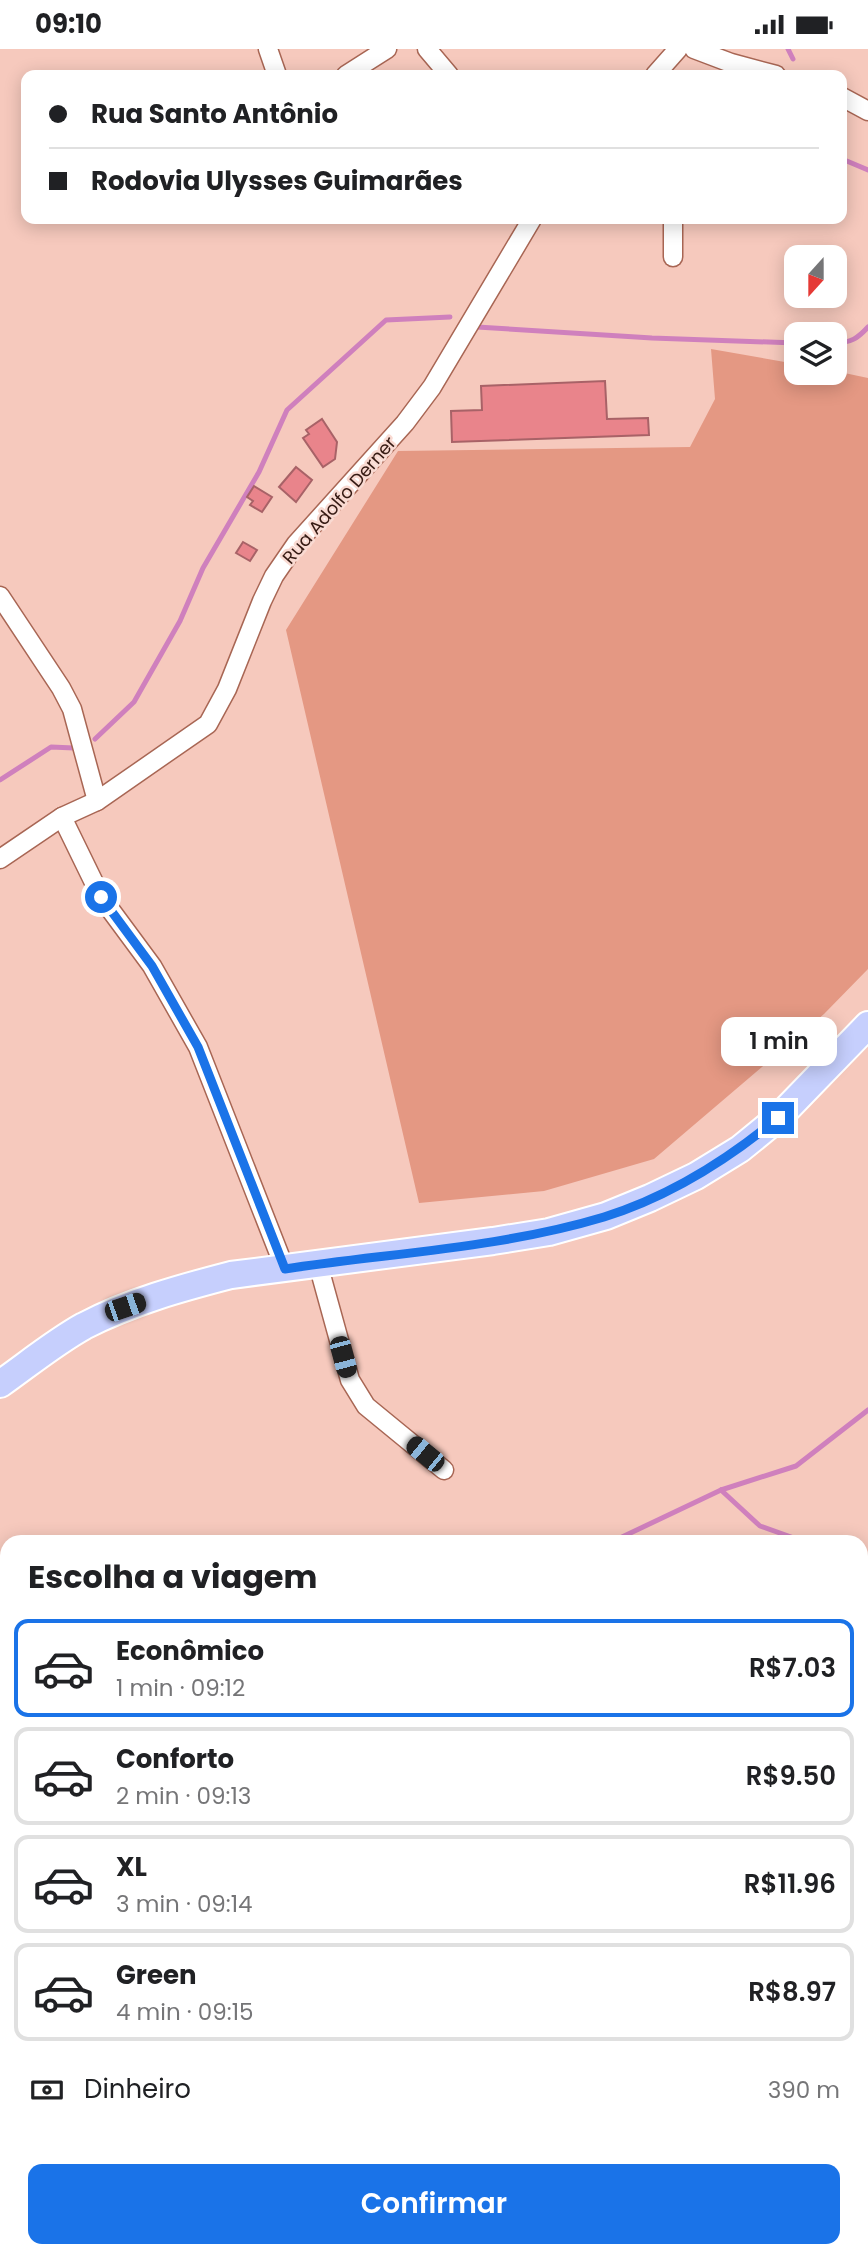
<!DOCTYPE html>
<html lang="pt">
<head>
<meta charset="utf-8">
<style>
  body { margin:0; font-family:Poppins,sans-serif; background:#f6f6f6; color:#202124; height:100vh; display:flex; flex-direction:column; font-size:26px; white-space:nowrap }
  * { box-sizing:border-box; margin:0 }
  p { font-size:23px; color:#757577 }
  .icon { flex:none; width:38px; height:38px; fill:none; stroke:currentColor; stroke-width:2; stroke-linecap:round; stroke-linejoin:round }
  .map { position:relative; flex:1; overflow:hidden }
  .details { position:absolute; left:0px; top:1486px; width:868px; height:723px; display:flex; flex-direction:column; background:#fff; border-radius:21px 21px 0 0; box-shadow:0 4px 18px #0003 }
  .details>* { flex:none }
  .top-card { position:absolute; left:21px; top:21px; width:826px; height:154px; border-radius:14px; box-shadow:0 4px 18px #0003; display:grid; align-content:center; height:154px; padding:0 28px; background:#fff }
  .needle { width:46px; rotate:201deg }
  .buttons { position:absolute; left:784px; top:196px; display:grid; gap:14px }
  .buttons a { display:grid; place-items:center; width:63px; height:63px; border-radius:14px; background:#fff; box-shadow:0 4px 18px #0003; font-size:35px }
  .end { position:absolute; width:32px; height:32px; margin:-16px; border:9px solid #1a73e8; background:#fff; box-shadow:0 0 0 4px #fff }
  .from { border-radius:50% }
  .bubble { position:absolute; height:49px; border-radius:14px; background:#fff; box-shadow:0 4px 18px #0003; font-size:23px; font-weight:600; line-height:49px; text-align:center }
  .car { position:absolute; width:21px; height:42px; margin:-21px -10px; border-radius:9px; box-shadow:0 0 5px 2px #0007; background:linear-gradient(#222 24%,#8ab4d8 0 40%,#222 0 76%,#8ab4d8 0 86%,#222 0) }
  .top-card b { display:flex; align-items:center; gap:24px; height:66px; font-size:26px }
  .top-card b+b { border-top:2px solid #e0e0e0 }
  .top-card i { width:18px; height:18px; background:#202124 }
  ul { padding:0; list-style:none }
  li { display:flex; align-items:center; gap:21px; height:98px; margin:0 14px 10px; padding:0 14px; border:4px solid #e0e0e0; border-radius:14px }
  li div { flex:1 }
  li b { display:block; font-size:26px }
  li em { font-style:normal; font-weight:600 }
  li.active { border-color:#1a73e8 }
  li>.icon { width:63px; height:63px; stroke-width:1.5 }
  h2 { padding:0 28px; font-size:32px; line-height:84px }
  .pay { display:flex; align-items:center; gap:18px; height:77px; padding:0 28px; font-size:26px }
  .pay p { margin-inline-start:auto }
  .button { display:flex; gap:14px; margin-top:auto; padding:14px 28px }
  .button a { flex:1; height:80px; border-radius:14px; background:#1a73e8; color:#fff; font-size:28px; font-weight:600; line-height:80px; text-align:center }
  .status { display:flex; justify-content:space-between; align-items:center; height:49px; padding:0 35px; background:#fff; direction:ltr }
  .status svg { height:19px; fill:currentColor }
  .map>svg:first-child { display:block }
</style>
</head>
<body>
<div class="status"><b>09:10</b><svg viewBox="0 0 49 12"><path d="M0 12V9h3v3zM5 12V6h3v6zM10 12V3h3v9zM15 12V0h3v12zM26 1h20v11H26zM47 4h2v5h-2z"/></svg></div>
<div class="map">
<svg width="868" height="2207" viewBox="0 0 868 2207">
  <rect width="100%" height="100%" fill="#f6c9bd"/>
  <!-- green -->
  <g fill="#e49883">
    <path d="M 711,300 L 796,315 L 796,324 L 835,322 L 868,329 L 868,920 L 824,965 L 654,1110 L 544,1142 L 419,1154 L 286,581 L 398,402 L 690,398 L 715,350 Z"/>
    <path d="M 868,1993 L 868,2207 L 779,2207 L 778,2202 L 861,2202 L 861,1998 Z"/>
  </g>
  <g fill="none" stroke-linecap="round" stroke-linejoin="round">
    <!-- stream -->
    <g stroke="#cf80bd" stroke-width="5">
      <path d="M 788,0 L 793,10"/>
      <path d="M 842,110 L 868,121"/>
      <path d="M 477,278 L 652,289 L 796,294"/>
      <path d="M 835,294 C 851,294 858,289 868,278"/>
      <path d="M 95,690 L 134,653 L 180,572 L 203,519 L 259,423 L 287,361 L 386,271 L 450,268"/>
      <path d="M 0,731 L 51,698 L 74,699"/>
      <path d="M 721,1441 L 760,1477 L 805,1493"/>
      <path d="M 622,1488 L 721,1441 L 796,1417 L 868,1361"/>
      <path d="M 861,1511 L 868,1515"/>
      <path d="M 0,1616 L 7,1618"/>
      <path d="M 861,2119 L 868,2121"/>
    </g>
  </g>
  <!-- building -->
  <g fill="#e9848b" stroke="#a86267" stroke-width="2">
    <path d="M 605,332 L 607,370 L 648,369 L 649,386 L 452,393 L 451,362 L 482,361 L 481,337 Z"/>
    <path d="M 322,370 L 337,393 L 335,410 L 323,418 L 303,389 L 309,385 L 306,381 Z"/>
    <path d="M 296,418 L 312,431 L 296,453 L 279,438 Z"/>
    <path d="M 254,437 L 272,448 L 262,463 L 250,456 L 253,452 L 247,448 Z"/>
    <path d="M 243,493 L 257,501 L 250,512 L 236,504 Z"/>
  </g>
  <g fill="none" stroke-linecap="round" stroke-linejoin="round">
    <defs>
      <g id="minor">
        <path d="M 268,0 L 277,26"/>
        <path d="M 427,0 L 449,26"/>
        <path d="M 694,0 L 731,14 L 776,26"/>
        <path d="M 346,26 L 387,0"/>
        <path d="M 655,26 L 678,0"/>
        <path d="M 842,48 L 868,62"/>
        <path d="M 673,208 L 673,170"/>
        <path d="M 0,547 L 61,639 L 72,660 L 97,752"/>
        <path d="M 62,768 L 101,848 L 152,917 L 198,998 L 285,1220"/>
        <path d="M 0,810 L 62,768 L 97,752 L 208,675 L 227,640 L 262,552 L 274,527 L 296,495 L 405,374 L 432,338 L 532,170"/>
        <path d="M 318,1215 L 350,1331 L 366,1357 L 444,1421"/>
      </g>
      <path id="highway" d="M 0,1335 C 27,1316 55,1293 84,1277 C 130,1253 181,1239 231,1226 L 493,1192 L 549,1183 L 606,1167 L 650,1149 L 696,1127 L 740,1100 L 778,1069 L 868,976"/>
    </defs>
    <!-- minor casing -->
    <use href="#minor" stroke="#a86654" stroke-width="21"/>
    <!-- highway casing -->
    <use href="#highway" stroke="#fff" stroke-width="30"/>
    <!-- minor -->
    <use href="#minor" stroke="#fff" stroke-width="18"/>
    <!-- highway -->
    <use href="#highway" stroke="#c6cffd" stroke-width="26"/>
  </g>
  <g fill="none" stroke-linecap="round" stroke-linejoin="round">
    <!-- route -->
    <path stroke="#1a73e8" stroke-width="9" d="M 101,848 L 152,917 L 198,998 L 285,1220 C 391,1204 501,1199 604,1168 C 668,1148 726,1112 778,1069"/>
  </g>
  <g text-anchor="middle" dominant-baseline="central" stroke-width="5" stroke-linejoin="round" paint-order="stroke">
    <!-- street labels -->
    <g font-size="18" fill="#351a13" stroke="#f9dad2">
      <text transform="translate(339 451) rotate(-49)">Rua Adolfo Derner</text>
    </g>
  </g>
</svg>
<div class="buttons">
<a><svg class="needle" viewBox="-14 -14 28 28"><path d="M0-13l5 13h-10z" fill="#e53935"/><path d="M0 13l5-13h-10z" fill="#757577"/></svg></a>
<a><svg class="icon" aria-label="layers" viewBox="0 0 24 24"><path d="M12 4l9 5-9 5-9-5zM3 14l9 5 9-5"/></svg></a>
</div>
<i class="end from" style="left:101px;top:848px"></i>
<i class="end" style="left:778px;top:1069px"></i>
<div class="bubble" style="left:721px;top:968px;width:116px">1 min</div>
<i class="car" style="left:125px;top:1258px;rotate:71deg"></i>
<i class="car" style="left:343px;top:1308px;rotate:165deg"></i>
<i class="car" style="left:425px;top:1405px;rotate:309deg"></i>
<div class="top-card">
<b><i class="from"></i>Rua Santo Antônio</b>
<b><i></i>Rodovia Ulysses Guimarães</b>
</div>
<section class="details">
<h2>Escolha a viagem</h2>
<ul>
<li class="active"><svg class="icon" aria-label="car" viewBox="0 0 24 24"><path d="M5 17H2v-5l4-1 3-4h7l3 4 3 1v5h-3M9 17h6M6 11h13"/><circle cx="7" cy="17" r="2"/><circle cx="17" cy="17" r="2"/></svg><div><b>Econômico</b><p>1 min · 09:12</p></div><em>R$7.03</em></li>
<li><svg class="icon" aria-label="car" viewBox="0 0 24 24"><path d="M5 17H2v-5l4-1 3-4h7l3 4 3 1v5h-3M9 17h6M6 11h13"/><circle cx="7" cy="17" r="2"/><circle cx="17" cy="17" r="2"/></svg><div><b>Conforto</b><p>2 min · 09:13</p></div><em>R$9.50</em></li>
<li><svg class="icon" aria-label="car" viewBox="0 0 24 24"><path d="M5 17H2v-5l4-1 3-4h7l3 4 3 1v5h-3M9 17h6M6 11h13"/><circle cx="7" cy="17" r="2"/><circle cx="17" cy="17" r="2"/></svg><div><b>XL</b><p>3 min · 09:14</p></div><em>R$11.96</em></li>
<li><svg class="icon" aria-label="car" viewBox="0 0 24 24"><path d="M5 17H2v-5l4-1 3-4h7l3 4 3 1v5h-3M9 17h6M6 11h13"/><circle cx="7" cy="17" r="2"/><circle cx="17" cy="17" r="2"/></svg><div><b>Green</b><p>4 min · 09:15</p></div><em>R$8.97</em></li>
</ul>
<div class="pay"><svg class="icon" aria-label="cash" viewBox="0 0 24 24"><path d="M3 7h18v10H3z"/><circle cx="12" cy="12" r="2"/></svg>Dinheiro<p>390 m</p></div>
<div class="button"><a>Confirmar</a></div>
</section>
</div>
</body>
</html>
